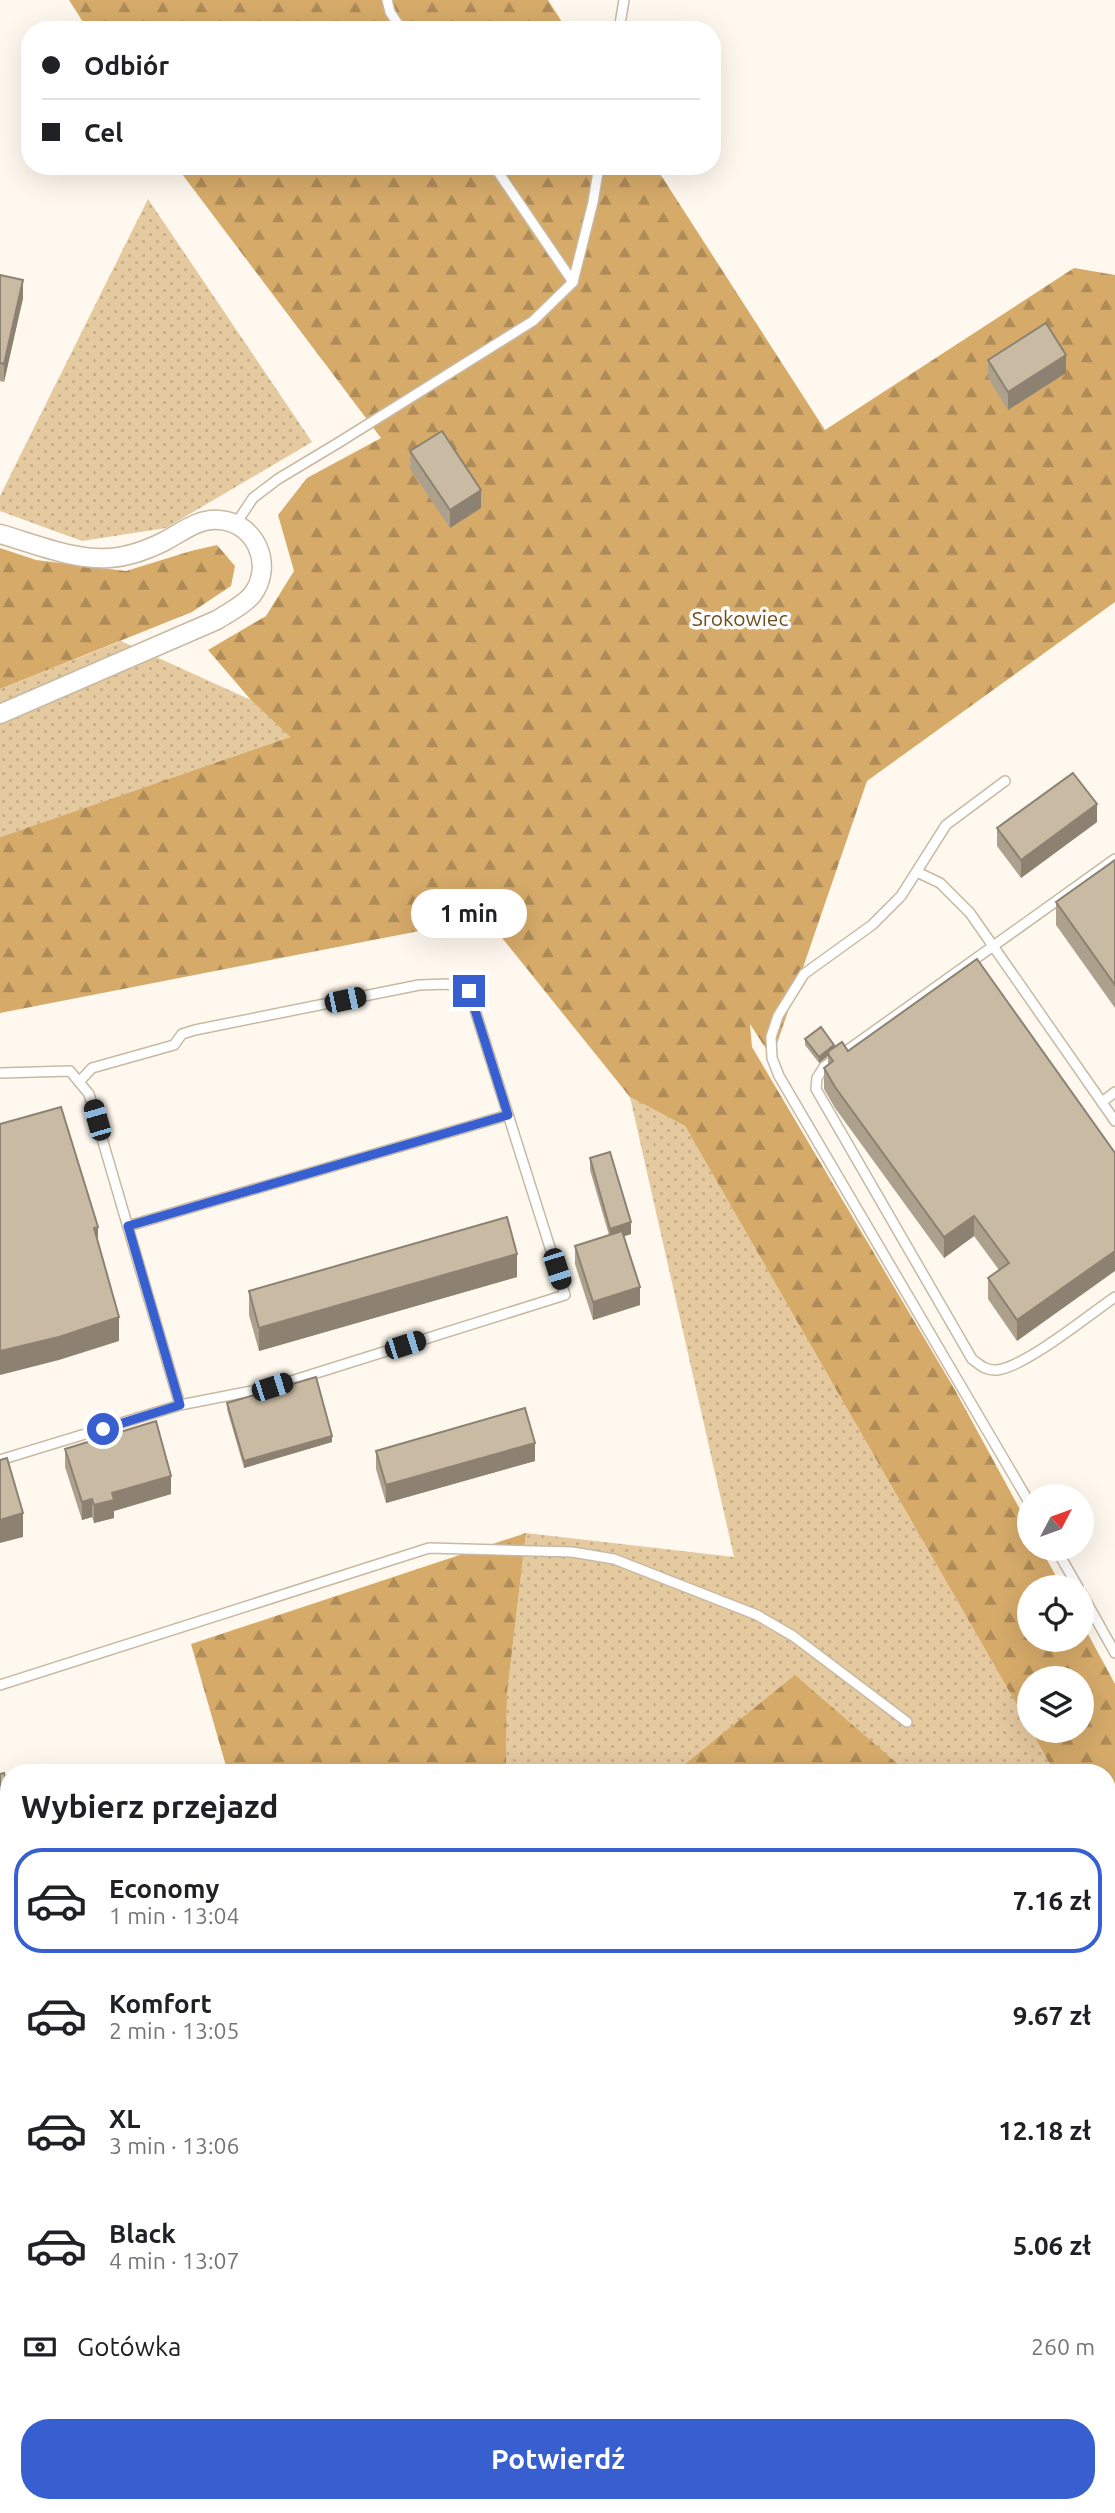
<!DOCTYPE html>
<html lang="pl">
<head>
<meta charset="utf-8">
<style>
  body { margin:0; font-family:Ubuntu,sans-serif; background:#f2f2f2; color:#202124; height:100vh; display:flex; flex-direction:column; font-size:26px; white-space:nowrap }
  * { box-sizing:border-box; margin:0 }
  p { font-size:23px; color:#757577 }
  .icon { flex:none; width:38px; height:38px; fill:none; stroke:currentColor; stroke-width:2; stroke-linecap:round; stroke-linejoin:round }
  .map { position:relative; flex:1; overflow:hidden }
  .side { position:absolute; left:0px; top:1764px; width:1116px; height:749px; display:flex; flex-direction:column; background:#fff; border-radius:28px 28px 0 0; box-shadow:0 7px 28px #0002 }
  .side>* { flex:none }
  .hud { position:absolute; left:21px; top:21px; width:700px; height:154px; border-radius:28px; box-shadow:0 7px 28px #0002; display:grid; align-content:center; height:154px; padding:0 21px; background:#fff }
  .needle { width:46px; rotate:49deg }
  .controls { position:absolute; left:1017px; top:1484px; display:grid; gap:14px }
  .controls a { display:grid; place-items:center; width:77px; height:77px; border-radius:50%; background:#fff; box-shadow:0 7px 28px #0002; font-size:35px }
  .end { position:absolute; width:32px; height:32px; margin:-16px; border:9px solid #375fd0; background:#fff; box-shadow:0 0 0 4px #fff }
  .from { border-radius:50% }
  .bubble { position:absolute; height:49px; border-radius:24px; background:#fff; box-shadow:0 7px 28px #0002; font-size:23px; font-weight:600; line-height:49px; text-align:center }
  .car { position:absolute; width:21px; height:42px; margin:-21px -10px; border-radius:9px; box-shadow:0 0 5px 2px #0007; background:linear-gradient(#222 24%,#8ab4d8 0 40%,#222 0 76%,#8ab4d8 0 86%,#222 0) }
  .hud b { display:flex; align-items:center; gap:24px; height:66px; font-size:26px }
  .hud b+b { border-top:2px solid #e0e0e0 }
  .hud i { width:18px; height:18px; background:#202124 }
  ul { padding:0; list-style:none }
  li { display:flex; align-items:center; gap:21px; height:105px; margin:0 14px 10px; padding:0 7px; border:4px solid transparent; border-radius:28px }
  li div { flex:1 }
  li b { display:block; font-size:26px }
  li em { font-style:normal; font-weight:600 }
  li.on { border-color:#375fd0 }
  li>.icon { width:63px; height:63px; stroke-width:1.5 }
  h2 { padding:0 21px; font-size:32px; line-height:84px }
  .pay { display:flex; align-items:center; gap:18px; height:77px; padding:0 21px; font-size:26px }
  .pay p { margin-inline-start:auto }
  .primary-button { display:flex; gap:14px; margin-top:auto; padding:14px 21px }
  .primary-button a { flex:1; height:80px; border-radius:28px; background:#375fd0; color:#fff; font-size:28px; font-weight:600; line-height:80px; text-align:center }
  .map>svg:first-child { display:block }
</style>
</head>
<body>
<div class="map">
<svg width="1115" height="2513" viewBox="0 0 1115 2513">
  <defs>
    <pattern id="green-dots" width="8" height="8" patternUnits="userSpaceOnUse" patternTransform="scale(1.75)"><rect width="8" height="8" fill="#e5c99f"/><path d="M2 2h.1M6 6h.1" fill="none" stroke="#c5ac88" stroke-width="1.8" stroke-linecap="round"/></pattern>
    <pattern id="forest-firs" width="22" height="20" patternUnits="userSpaceOnUse" patternTransform="scale(1.75)"><rect width="22" height="20" fill="#d6ab6a"/><path d="M5 1l3.5 6h-7zM16 11l3.5 6h-7z" fill="#ae8b57"/></pattern>
  </defs>
  <rect width="100%" height="100%" fill="#fef8ee"/>
  <!-- green -->
  <g fill="url(#green-dots)">
    <path d="M 148,199 L 312,442 L 166,528 L 82,541 L 0,511 L 0,496 Z"/>
    <path d="M 121,641 L 251,700 L 290,737 L 0,837 L 0,689 Z"/>
    <path d="M 630,1097 L 685,1126 L 1029,1726 L 1029,1731 L 1031,1731 L 1055,1773 L 506,1773 L 507,1694 L 526,1533 L 734,1557 Z"/>
    <path d="M 1108,1864 L 1115,1877 L 1115,2186 L 1108,2188 Z"/>
    <path d="M 9,2285 L 9,2504 L 444,2504 L 433,2513 L 0,2513 L 0,2287 Z"/>
  </g>
  <!-- forest -->
  <g fill="url(#forest-firs)">
    <path d="M 69,0 L 548,0 L 567,30 L 88,30 Z"/>
    <path d="M 176,166 L 655,166 L 825,430 L 1074,268 L 1115,275 L 1115,602 L 867,781 L 772,1058 L 750,1024 L 752,1047 L 955,1390 L 1029,1526 L 1029,1549 L 1041,1549 L 1062,1587 L 1029,1587 L 1029,1640 L 1082,1640 L 1082,1623 L 1115,1684 L 1115,1877 L 1108,1864 L 1108,1773 L 1055,1773 L 1031,1731 L 1082,1731 L 1082,1678 L 1029,1678 L 1029,1726 L 685,1126 L 630,1097 L 486,918 L 0,1013 L 0,837 L 290,737 L 251,700 L 208,650 L 266,616 L 294,571 L 278,515 L 307,478 L 381,438 Z"/>
    <path d="M 217,545 L 235,566 L 231,586 L 192,612 L 0,689 L 0,548 L 36,560 L 126,571 L 191,551 Z"/>
    <path d="M 526,1533 L 507,1694 L 506,1773 L 228,1773 L 191,1644 Z"/>
    <path d="M 795,1675 L 908,1773 L 674,1773 Z"/>
    <path d="M 1115,2057 L 1115,2155 L 1113,2156 L 1108,2148 L 1108,2064 Z"/>
    <path d="M 550,2504 L 694,2504 L 693,2513 L 538,2513 Z"/>
  </g>
  <g fill="none" stroke-linecap="round" stroke-linejoin="round">
    <defs>
      <g id="service">
        <path d="M 387,0 L 390,12 L 402,30"/>
        <path d="M 619,30 L 624,0"/>
        <path d="M 494,166 L 573,282"/>
        <path d="M 237,522 L 253,498 L 278,479 L 338,443 L 533,321 L 573,282 L 593,202 L 599,166"/>
        <path d="M 1005,781 L 946,825 L 901,896 L 872,925 L 804,974 L 778,1016 L 771,1037 L 772,1058 L 779,1076 L 1029,1502"/>
        <path d="M 1115,859 L 824,1067 L 817,1078 L 816,1089 L 972,1359 C 980,1365 986,1371 997,1370 C 1025,1367 1089,1315 1115,1297"/>
        <path d="M 917,872 L 940,883 L 970,913 L 1115,1121"/>
        <path d="M 0,1073 L 70,1071 L 89,1094 L 180,1405"/>
        <path d="M 1102,1102 L 1115,1092"/>
        <path d="M 128,1226 L 508,1115"/>
        <path d="M 0,1460 L 180,1405 L 272,1387 L 565,1295 L 469,991 L 447,984 L 419,985 L 195,1030 L 182,1034 L 174,1045 L 92,1068 L 79,1082"/>
        <path d="M 1056,1549 L 1078,1587"/>
        <path d="M 1082,1594 L 1115,1653"/>
        <path d="M 0,1685 L 429,1548 L 572,1552 L 614,1559 L 757,1615 L 793,1636 L 907,1722"/>
        <path d="M 1108,2219 L 1115,2216"/>
        <path d="M 1108,2340 L 1115,2338"/>
      </g>
      <g id="minor">
        <path d="M 0,534 C 35,544 72,560 109,558 C 128,557 149,549 165,541 C 182,532 199,518 219,520 C 255,522 275,565 252,595 C 243,606 229,612 217,620 L 0,714"/>
        <path d="M 1108,2294 L 1115,2291"/>
        <path d="M 777,2504 L 784,2513"/>
        <path d="M 522,2513 L 535,2504"/>
      </g>
    </defs>
    <!-- service casing -->
    <use href="#service" stroke="#c8b9a3" stroke-width="12"/>
    <!-- minor casing -->
    <use href="#minor" stroke="#c8b9a3" stroke-width="21"/>
    <!-- service -->
    <use href="#service" stroke="#fff" stroke-width="9"/>
    <!-- minor -->
    <use href="#minor" stroke="#fff" stroke-width="18"/>
  </g>
  <!-- wall -->
  <g fill="#ada08c">
    <path d="M 0,275 L 23,298 L 4,382 L 0,381 Z"/>
    <path d="M 988,360 L 1066,373 L 1008,410 L 988,378 Z"/>
    <path d="M 410,451 L 481,508 L 450,528 L 410,469 Z"/>
    <path d="M 1097,822 L 1021,878 L 997,846 L 997,828 Z"/>
    <path d="M 1115,860 L 1115,1008 L 1056,925 L 1056,902 Z"/>
    <path d="M 805,1039 L 834,1048 L 848,1051 L 1115,1153 L 1017,1341 L 988,1299 L 988,1278 L 999,1270 L 974,1236 L 944,1258 L 835,1108 L 824,1089 L 824,1068 L 828,1065 L 828,1056 L 819,1063 L 805,1045 Z"/>
    <path d="M 590,1158 L 631,1234 L 624,1236 L 640,1305 L 593,1320 L 575,1264 L 575,1246 L 609,1235 L 590,1170 Z"/>
    <path d="M 517,1277 L 259,1351 L 249,1315 L 249,1291 Z"/>
    <path d="M 227,1403 L 332,1442 L 244,1468 L 227,1409 Z"/>
    <path d="M 65,1449 L 171,1494 L 114,1511 L 114,1518 L 94,1523 L 92,1517 L 82,1520 L 65,1467 Z"/>
    <path d="M 376,1451 L 535,1461 L 386,1503 L 376,1469 Z"/>
    <path d="M 0,1774 L 9,1790 L 9,1949 L 0,1918 Z"/>
  </g>
  <!-- shaded-wall -->
  <g fill="#8d8272">
    <path d="M 23,280 L 23,298 L 4,382 L 4,364 Z"/>
    <path d="M 1066,355 L 1066,373 L 1008,410 L 1008,392 Z"/>
    <path d="M 481,490 L 481,508 L 450,528 L 450,510 Z"/>
    <path d="M 1097,804 L 1097,822 L 1021,878 L 1021,860 Z"/>
    <path d="M 834,1045 L 834,1051 L 828,1054 L 828,1056 L 819,1063 L 819,1057 Z"/>
    <path d="M 974,1216 L 974,1236 L 944,1258 L 944,1237 Z"/>
    <path d="M 631,1222 L 631,1234 L 610,1241 L 610,1229 Z"/>
    <path d="M 98,1227 L 98,1250 L 94,1228 Z"/>
    <path d="M 1115,1251 L 1115,1271 L 1017,1341 L 1017,1320 Z"/>
    <path d="M 517,1254 L 517,1277 L 259,1351 L 259,1328 Z"/>
    <path d="M 640,1287 L 640,1305 L 593,1320 L 593,1302 Z"/>
    <path d="M 119,1317 L 119,1341 L 59,1360 L 0,1375 L 0,1351 Z"/>
    <path d="M 332,1436 L 332,1442 L 244,1468 L 244,1461 Z"/>
    <path d="M 535,1443 L 535,1461 L 386,1503 L 386,1485 Z"/>
    <path d="M 171,1476 L 171,1494 L 114,1511 L 114,1518 L 94,1523 L 94,1505 L 112,1493 Z"/>
    <path d="M 92,1499 L 92,1517 L 82,1520 L 82,1502 Z"/>
    <path d="M 23,1513 L 23,1537 L 0,1543 L 0,1520 Z"/>
    <path d="M 9,2185 L 9,2208 L 0,2211 L 0,2187 Z"/>
    <path d="M 1115,2435 L 1115,2452 L 1108,2454 L 1108,2437 Z"/>
  </g>
  <!-- building -->
  <g fill="#c9baa3" stroke="#8d8272" stroke-width="2">
    <path d="M 0,275 L 23,280 L 4,364 L 0,363 Z"/>
    <path d="M 1046,323 L 1066,355 L 1008,392 L 988,360 Z"/>
    <path d="M 442,431 L 481,490 L 450,510 L 410,451 Z"/>
    <path d="M 1073,773 L 1097,804 L 1021,860 L 997,828 Z"/>
    <path d="M 1115,860 L 1115,985 L 1056,902 Z"/>
    <path d="M 977,959 L 1115,1153 L 1115,1251 L 1017,1320 L 988,1278 L 1009,1263 L 974,1216 L 944,1237 L 835,1087 L 824,1068 L 833,1061 L 828,1054 L 829,1051 L 842,1042 L 848,1051 Z"/>
    <path d="M 821,1027 L 834,1045 L 819,1057 L 805,1039 Z"/>
    <path d="M 61,1107 L 98,1227 L 94,1228 L 119,1317 L 59,1337 L 0,1351 L 0,1124 Z"/>
    <path d="M 610,1152 L 631,1222 L 610,1229 L 590,1158 Z"/>
    <path d="M 507,1217 L 517,1254 L 259,1328 L 249,1291 Z"/>
    <path d="M 622,1231 L 640,1287 L 593,1302 L 575,1246 Z"/>
    <path d="M 316,1377 L 332,1436 L 244,1461 L 227,1403 Z"/>
    <path d="M 525,1408 L 535,1443 L 386,1485 L 376,1451 Z"/>
    <path d="M 156,1421 L 171,1476 L 112,1493 L 114,1500 L 94,1505 L 92,1499 L 82,1502 L 65,1449 Z"/>
    <path d="M 7,1458 L 23,1513 L 0,1520 L 0,1460 Z"/>
    <path d="M 4,1773 L 9,1790 L 9,1925 L 0,1894 L 0,1774 Z"/>
    <path d="M 9,2119 L 9,2185 L 0,2187 L 0,2122 Z"/>
    <path d="M 1115,2340 L 1115,2435 L 1108,2437 L 1108,2342 Z"/>
  </g>
  <g fill="none" stroke-linecap="round" stroke-linejoin="round">
    <!-- route -->
    <path stroke="#375fd0" stroke-width="9" d="M 103,1429 L 180,1405 L 128,1226 L 508,1115 L 469,991"/>
  </g>
  <g text-anchor="middle" dominant-baseline="central" stroke-width="7" stroke-linejoin="round" paint-order="stroke">
    <!-- park labels -->
    <g font-size="21" fill="#6d4f1e" stroke="#fff">
      <text x="740" y="618">Srokowiec</text>
    </g>
  </g>
</svg>
<div class="controls">
<a><svg class="needle" viewBox="-14 -14 28 28"><path d="M0-13l5 13h-10z" fill="#e53935"/><path d="M0 13l5-13h-10z" fill="#757577"/></svg></a>
<a><svg class="icon" aria-label="locate" viewBox="0 0 24 24"><circle cx="12" cy="12" r="6"/><path d="M12 2v4M12 18v4M2 12h4M18 12h4"/></svg></a>
<a><svg class="icon" aria-label="layers" viewBox="0 0 24 24"><path d="M12 4l9 5-9 5-9-5zM3 14l9 5 9-5"/></svg></a>
</div>
<i class="end from" style="left:103px;top:1429px"></i>
<i class="end" style="left:469px;top:991px"></i>
<div class="bubble" style="left:411px;top:889px;width:116px">1 min</div>
<i class="car" style="left:345px;top:1000px;rotate:78deg"></i>
<i class="car" style="left:97px;top:1120px;rotate:344deg"></i>
<i class="car" style="left:557px;top:1269px;rotate:162deg"></i>
<i class="car" style="left:405px;top:1345px;rotate:72deg"></i>
<i class="car" style="left:272px;top:1387px;rotate:72deg"></i>
<div class="hud">
<b><i class="from"></i>Odbiór</b>
<b><i></i>Cel</b>
</div>
<section class="side">
<h2>Wybierz przejazd</h2>
<ul>
<li class="on"><svg class="icon" aria-label="car" viewBox="0 0 24 24"><path d="M5 17H2v-5l4-1 3-4h7l3 4 3 1v5h-3M9 17h6M6 11h13"/><circle cx="7" cy="17" r="2"/><circle cx="17" cy="17" r="2"/></svg><div><b>Economy</b><p>1 min · 13:04</p></div><em>7.16 zł</em></li>
<li><svg class="icon" aria-label="car" viewBox="0 0 24 24"><path d="M5 17H2v-5l4-1 3-4h7l3 4 3 1v5h-3M9 17h6M6 11h13"/><circle cx="7" cy="17" r="2"/><circle cx="17" cy="17" r="2"/></svg><div><b>Komfort</b><p>2 min · 13:05</p></div><em>9.67 zł</em></li>
<li><svg class="icon" aria-label="car" viewBox="0 0 24 24"><path d="M5 17H2v-5l4-1 3-4h7l3 4 3 1v5h-3M9 17h6M6 11h13"/><circle cx="7" cy="17" r="2"/><circle cx="17" cy="17" r="2"/></svg><div><b>XL</b><p>3 min · 13:06</p></div><em>12.18 zł</em></li>
<li><svg class="icon" aria-label="car" viewBox="0 0 24 24"><path d="M5 17H2v-5l4-1 3-4h7l3 4 3 1v5h-3M9 17h6M6 11h13"/><circle cx="7" cy="17" r="2"/><circle cx="17" cy="17" r="2"/></svg><div><b>Black</b><p>4 min · 13:07</p></div><em>5.06 zł</em></li>
</ul>
<div class="pay"><svg class="icon" aria-label="cash" viewBox="0 0 24 24"><path d="M3 7h18v10H3z"/><circle cx="12" cy="12" r="2"/></svg>Gotówka<p>260 m</p></div>
<div class="primary-button"><a>Potwierdź</a></div>
</section>
</div>
</body>
</html>
